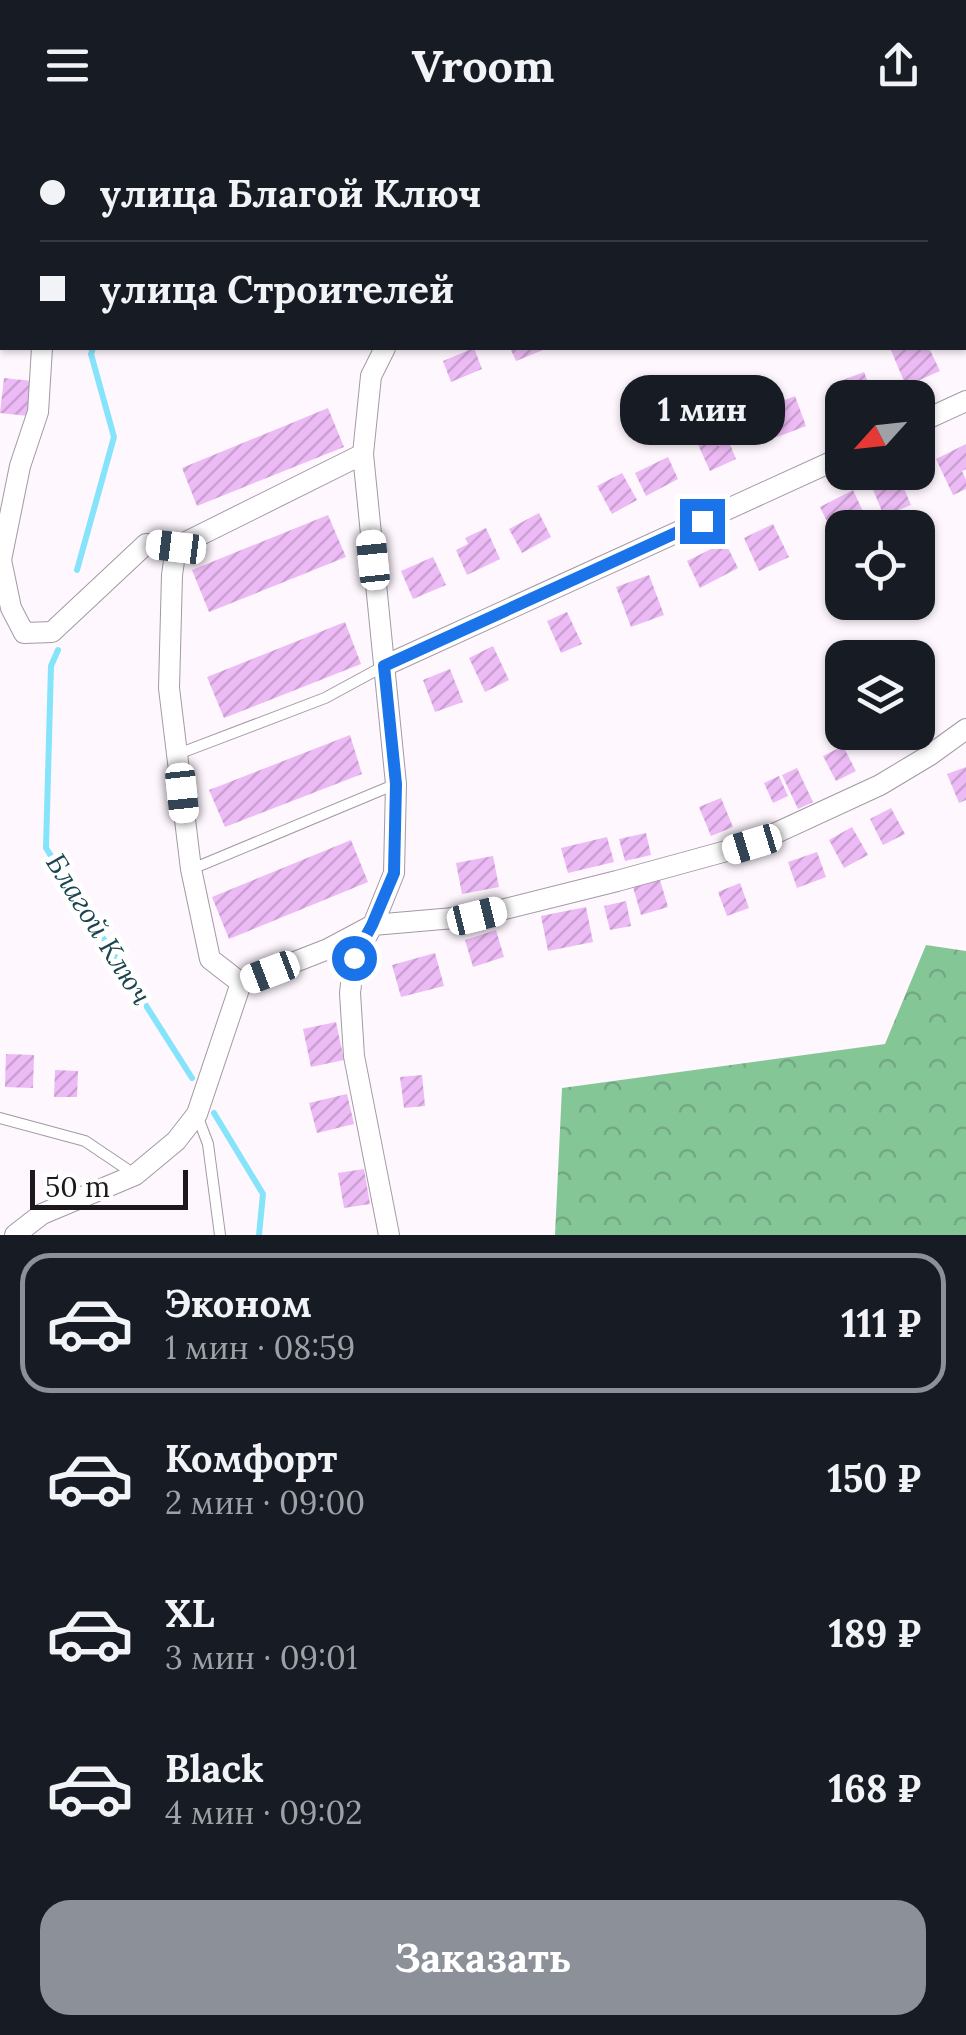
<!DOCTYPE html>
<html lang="ru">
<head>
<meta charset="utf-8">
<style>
  body { margin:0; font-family:Lora,serif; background:#242831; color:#f1f3f6; height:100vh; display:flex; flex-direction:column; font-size:38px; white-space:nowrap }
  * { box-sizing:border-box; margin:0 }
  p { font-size:32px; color:#9ea1a6 }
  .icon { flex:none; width:55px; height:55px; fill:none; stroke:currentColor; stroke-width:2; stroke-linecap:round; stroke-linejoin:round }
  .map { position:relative; height:1105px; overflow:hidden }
  .drawer { display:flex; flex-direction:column; background:#171b24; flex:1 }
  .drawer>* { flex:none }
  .guide { position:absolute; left:0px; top:0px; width:968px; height:220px; box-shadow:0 2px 8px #0004; display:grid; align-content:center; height:220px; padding:0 40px; background:#171b24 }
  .needle { width:65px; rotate:243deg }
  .buttons { position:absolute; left:825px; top:250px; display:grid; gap:20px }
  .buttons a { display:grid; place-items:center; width:110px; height:110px; border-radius:20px; background:#171b24; box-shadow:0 2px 8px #0004; font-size:50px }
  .scale { position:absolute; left:30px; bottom:25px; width:158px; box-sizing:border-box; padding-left:10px; border:5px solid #1c181c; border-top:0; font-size:28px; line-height:35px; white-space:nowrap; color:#1c181c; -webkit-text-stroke:8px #fff; paint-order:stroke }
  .end { position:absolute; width:45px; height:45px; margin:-22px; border:12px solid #1a73e8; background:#fff; box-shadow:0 0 0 5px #fff }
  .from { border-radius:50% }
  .bubble { position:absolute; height:70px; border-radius:30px; background:#171b24; box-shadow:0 2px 8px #0004; font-size:32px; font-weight:700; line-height:70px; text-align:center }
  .car { position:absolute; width:30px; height:60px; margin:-30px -15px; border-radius:12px; box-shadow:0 0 8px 2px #0007; background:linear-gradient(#fff 24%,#345 0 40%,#fff 0 76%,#345 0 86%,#fff 0) }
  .guide b { display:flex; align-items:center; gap:35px; height:95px; font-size:38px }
  .guide b+b { border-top:2px solid #363941 }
  .guide i { width:25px; height:25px; background:#f1f3f6 }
  ul { padding:18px 0 0; list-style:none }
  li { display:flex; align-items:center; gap:30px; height:140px; margin:0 20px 15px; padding:0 20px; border:5px solid transparent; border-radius:30px }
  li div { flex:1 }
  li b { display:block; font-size:38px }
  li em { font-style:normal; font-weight:700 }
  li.selected { border-color:#8c9099 }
  li>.icon { width:90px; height:90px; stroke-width:1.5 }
  .button { display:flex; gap:20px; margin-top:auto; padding:20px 40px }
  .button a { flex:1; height:115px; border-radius:30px; background:#8c9099; color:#fff; font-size:40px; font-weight:700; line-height:115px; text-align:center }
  header { display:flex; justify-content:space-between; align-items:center; height:130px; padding:0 40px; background:#171b24; font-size:45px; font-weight:700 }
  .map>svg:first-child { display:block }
</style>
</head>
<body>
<header><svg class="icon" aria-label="menu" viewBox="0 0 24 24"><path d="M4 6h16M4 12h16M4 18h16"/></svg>Vroom<svg class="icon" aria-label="share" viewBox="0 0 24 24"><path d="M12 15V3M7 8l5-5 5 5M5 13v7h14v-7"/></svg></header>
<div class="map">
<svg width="966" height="1105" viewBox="0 0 966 1105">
  <defs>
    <pattern id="forest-crowns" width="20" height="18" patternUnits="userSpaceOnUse" patternTransform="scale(2.5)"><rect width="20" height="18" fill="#85c697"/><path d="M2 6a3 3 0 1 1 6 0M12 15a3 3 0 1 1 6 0" fill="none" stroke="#72a982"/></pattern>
    <pattern id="building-hatch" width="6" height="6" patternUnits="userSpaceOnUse" patternTransform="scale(2.5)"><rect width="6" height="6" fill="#ecbaf4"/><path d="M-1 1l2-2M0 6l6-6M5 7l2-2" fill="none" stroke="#ca9fd1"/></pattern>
  </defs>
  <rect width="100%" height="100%" fill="#fef7fe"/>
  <!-- forest -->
  <path fill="url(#forest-crowns)" d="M 926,815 L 966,821 L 966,1105 L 555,1105 L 562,958 L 885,914 Z"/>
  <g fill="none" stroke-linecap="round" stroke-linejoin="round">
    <!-- stream -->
    <g stroke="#86e4fa" stroke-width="6">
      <path d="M 171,2 L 172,0"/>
      <path d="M 77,440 L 114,307 L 91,224 L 93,218"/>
      <path d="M 58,520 L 51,536 L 46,718 L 192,948"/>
      <path d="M 214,983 L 263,1064 L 259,1105"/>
    </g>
  </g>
  <!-- building -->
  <g fill="url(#building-hatch)">
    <path d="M 474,218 L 482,239 L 451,252 L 443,231 Z"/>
    <path d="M 510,218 L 548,218 L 516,231 Z"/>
    <path d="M 890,218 L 929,218 L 940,241 L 906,256 Z"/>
    <path d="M 864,242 L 874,268 L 842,268 L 842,286 L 830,255 Z"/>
    <path d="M 4,248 L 32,251 L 28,286 L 0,283 Z"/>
    <path d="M 795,266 L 806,296 L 777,307 L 765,278 Z"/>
    <path d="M 328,278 L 344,317 L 197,376 L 182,338 Z"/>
    <path d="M 713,302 L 719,316 L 729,312 L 736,329 L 710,341 L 696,310 Z"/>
    <path d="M 966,314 L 966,339 L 962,341 L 966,350 L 966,359 L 953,365 L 936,329 Z"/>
    <path d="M 668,327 L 678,349 L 646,366 L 635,343 Z"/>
    <path d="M 622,343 L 637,370 L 612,384 L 597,356 Z"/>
    <path d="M 898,344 L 911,375 L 884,386 L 871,355 Z"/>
    <path d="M 853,360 L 867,390 L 852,398 L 842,398 L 842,402 L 834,406 L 820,377 Z"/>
    <path d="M 539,383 L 551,407 L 522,423 L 509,399 Z"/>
    <path d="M 328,385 L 346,427 L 209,482 L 192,440 Z"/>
    <path d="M 773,394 L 789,427 L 759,441 L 744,408 Z"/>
    <path d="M 486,398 L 500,429 L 467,445 L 456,420 L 468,414 L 465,408 Z"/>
    <path d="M 725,412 L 738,438 L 700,458 L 687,431 Z"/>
    <path d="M 433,427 L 446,455 L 413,469 L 401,441 Z"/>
    <path d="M 649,445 L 664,485 L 631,497 L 616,457 Z"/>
    <path d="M 567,482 L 582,514 L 561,523 L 547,491 Z"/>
    <path d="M 345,492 L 361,534 L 224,588 L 207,547 Z"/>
    <path d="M 493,516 L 509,550 L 485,562 L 469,528 Z"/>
    <path d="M 450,539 L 463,572 L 435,582 L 423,550 Z"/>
    <path d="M 350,605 L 362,644 L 225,697 L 209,660 Z"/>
    <path d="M 843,616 L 856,641 L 836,651 L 823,626 Z"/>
    <path d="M 966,637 L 966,670 L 959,673 L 947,644 Z"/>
    <path d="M 797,638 L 813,672 L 798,679 L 782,645 Z"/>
    <path d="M 779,646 L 788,666 L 773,673 L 764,653 Z"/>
    <path d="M 721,668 L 733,697 L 711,706 L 699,677 Z"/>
    <path d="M 891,678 L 905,704 L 883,715 L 870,689 Z"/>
    <path d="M 852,697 L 868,725 L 844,738 L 829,710 Z"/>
    <path d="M 646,703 L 651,725 L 625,731 L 619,709 Z"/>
    <path d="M 607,707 L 614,732 L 568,743 L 561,718 Z"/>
    <path d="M 351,710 L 368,752 L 229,809 L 212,767 Z"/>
    <path d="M 817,722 L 826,747 L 797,758 L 788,732 Z"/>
    <path d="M 493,726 L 499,757 L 462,764 L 456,733 Z"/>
    <path d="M 660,750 L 668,777 L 641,785 L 633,757 Z"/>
    <path d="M 740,753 L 749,778 L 727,786 L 718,762 Z"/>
    <path d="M 626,771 L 631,796 L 610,800 L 604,776 Z"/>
    <path d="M 586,777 L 593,812 L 548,821 L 541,786 Z"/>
    <path d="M 496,800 L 504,827 L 473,837 L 465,810 Z"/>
    <path d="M 435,823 L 444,856 L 401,867 L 392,835 Z"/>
    <path d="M 336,892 L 344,930 L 311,937 L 303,899 Z"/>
    <path d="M 6,924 L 34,925 L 33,958 L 5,957 Z"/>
    <path d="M 55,940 L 78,941 L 77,967 L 54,967 Z"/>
    <path d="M 422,945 L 425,976 L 404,978 L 400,947 Z"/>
    <path d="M 347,964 L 354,994 L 317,1003 L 309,973 Z"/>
    <path d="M 364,1039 L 370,1074 L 344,1078 L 338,1043 Z"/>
  </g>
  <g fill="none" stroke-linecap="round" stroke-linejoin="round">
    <defs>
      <g id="service">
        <path d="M 501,0 L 501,2"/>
        <path d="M 732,0 L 732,2"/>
        <path d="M 178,624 L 325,568 L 384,536"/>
        <path d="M 192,739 L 396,654"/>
        <path d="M 197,985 L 208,1014 L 220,1105"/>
        <path d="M 0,988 L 85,1011 L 134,1044"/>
      </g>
      <g id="minor">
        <path d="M 55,2 L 56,0"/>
        <path d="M 779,2 L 781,0"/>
        <path d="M 817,2 L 822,0"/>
        <path d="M 42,218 L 38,282 L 20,336 L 1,430 L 11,478 L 24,503 L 52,502 L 146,414 L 176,417"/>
        <path d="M 918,293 L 966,271"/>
        <path d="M 384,536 L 842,327"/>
        <path d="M 241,853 L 328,819 L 373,795 L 394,743 L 396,654 L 363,324 L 371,246 L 385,218"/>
        <path d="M 241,853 L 210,829 L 191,739 L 169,558 L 172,445 L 176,417 L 363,324"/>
        <path d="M 15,1105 L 42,1084 L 135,1045 L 176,1011 L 197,984 L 241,853"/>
        <path d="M 389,1105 L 354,926 L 350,863 L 354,828 L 373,795 L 477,786 L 617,751 L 752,714 L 880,655 L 930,625 L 966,599"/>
      </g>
    </defs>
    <!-- service casing -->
    <use href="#service" stroke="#a399a3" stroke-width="12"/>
    <!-- minor casing -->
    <use href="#minor" stroke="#a399a3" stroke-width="22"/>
    <!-- service -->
    <use href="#service" stroke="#fff" stroke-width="10"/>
    <!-- minor -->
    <use href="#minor" stroke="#fff" stroke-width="20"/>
  </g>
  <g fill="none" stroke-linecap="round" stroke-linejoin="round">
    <!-- route -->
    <path stroke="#1a73e8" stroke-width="12" d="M 354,828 L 372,795 L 394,743 L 396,654 L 384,536 L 702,391"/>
  </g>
  <g text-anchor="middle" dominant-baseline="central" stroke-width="10" stroke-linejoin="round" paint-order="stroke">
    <!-- water labels -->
    <g font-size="28" font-style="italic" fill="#1a454f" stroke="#fff">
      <text transform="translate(99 799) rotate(58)">Благой Ключ</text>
    </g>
  </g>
</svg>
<div class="buttons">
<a><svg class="needle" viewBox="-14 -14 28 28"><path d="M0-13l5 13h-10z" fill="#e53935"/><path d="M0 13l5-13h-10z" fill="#9ea1a6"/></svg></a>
<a><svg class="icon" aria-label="locate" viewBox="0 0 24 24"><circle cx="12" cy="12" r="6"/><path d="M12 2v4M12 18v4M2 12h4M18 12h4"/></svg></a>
<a><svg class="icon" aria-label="layers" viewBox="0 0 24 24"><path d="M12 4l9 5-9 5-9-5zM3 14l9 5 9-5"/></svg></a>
</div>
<div class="scale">50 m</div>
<i class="end from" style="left:354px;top:828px"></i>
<i class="end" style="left:702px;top:391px"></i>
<div class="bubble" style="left:620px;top:245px;width:165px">1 мин</div>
<i class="car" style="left:176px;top:417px;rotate:277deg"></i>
<i class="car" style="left:373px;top:430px;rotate:354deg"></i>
<i class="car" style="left:182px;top:663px;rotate:174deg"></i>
<i class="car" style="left:752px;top:714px;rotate:253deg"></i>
<i class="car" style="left:477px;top:786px;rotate:76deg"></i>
<i class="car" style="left:270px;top:842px;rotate:249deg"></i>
<div class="guide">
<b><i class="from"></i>улица Благой Ключ</b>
<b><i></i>улица Строителей</b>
</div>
</div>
<section class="drawer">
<ul>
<li class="selected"><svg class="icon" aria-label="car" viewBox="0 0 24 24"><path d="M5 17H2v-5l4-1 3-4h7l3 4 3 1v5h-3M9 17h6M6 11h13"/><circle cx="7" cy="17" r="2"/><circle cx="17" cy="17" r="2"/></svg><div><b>Эконом</b><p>1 мин · 08:59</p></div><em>111 ₽</em></li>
<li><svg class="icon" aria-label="car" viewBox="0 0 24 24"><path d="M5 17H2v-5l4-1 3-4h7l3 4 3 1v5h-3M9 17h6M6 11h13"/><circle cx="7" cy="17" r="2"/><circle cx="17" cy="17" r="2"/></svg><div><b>Комфорт</b><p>2 мин · 09:00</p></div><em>150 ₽</em></li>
<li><svg class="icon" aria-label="car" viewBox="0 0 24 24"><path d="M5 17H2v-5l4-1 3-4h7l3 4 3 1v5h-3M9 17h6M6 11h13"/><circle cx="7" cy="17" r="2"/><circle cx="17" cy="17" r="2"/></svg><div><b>XL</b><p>3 мин · 09:01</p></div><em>189 ₽</em></li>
<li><svg class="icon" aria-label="car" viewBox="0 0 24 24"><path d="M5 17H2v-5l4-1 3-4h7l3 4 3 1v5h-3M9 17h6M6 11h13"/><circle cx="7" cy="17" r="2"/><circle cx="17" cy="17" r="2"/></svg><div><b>Black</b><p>4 мин · 09:02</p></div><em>168 ₽</em></li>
</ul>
<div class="button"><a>Заказать</a></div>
</section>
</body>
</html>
